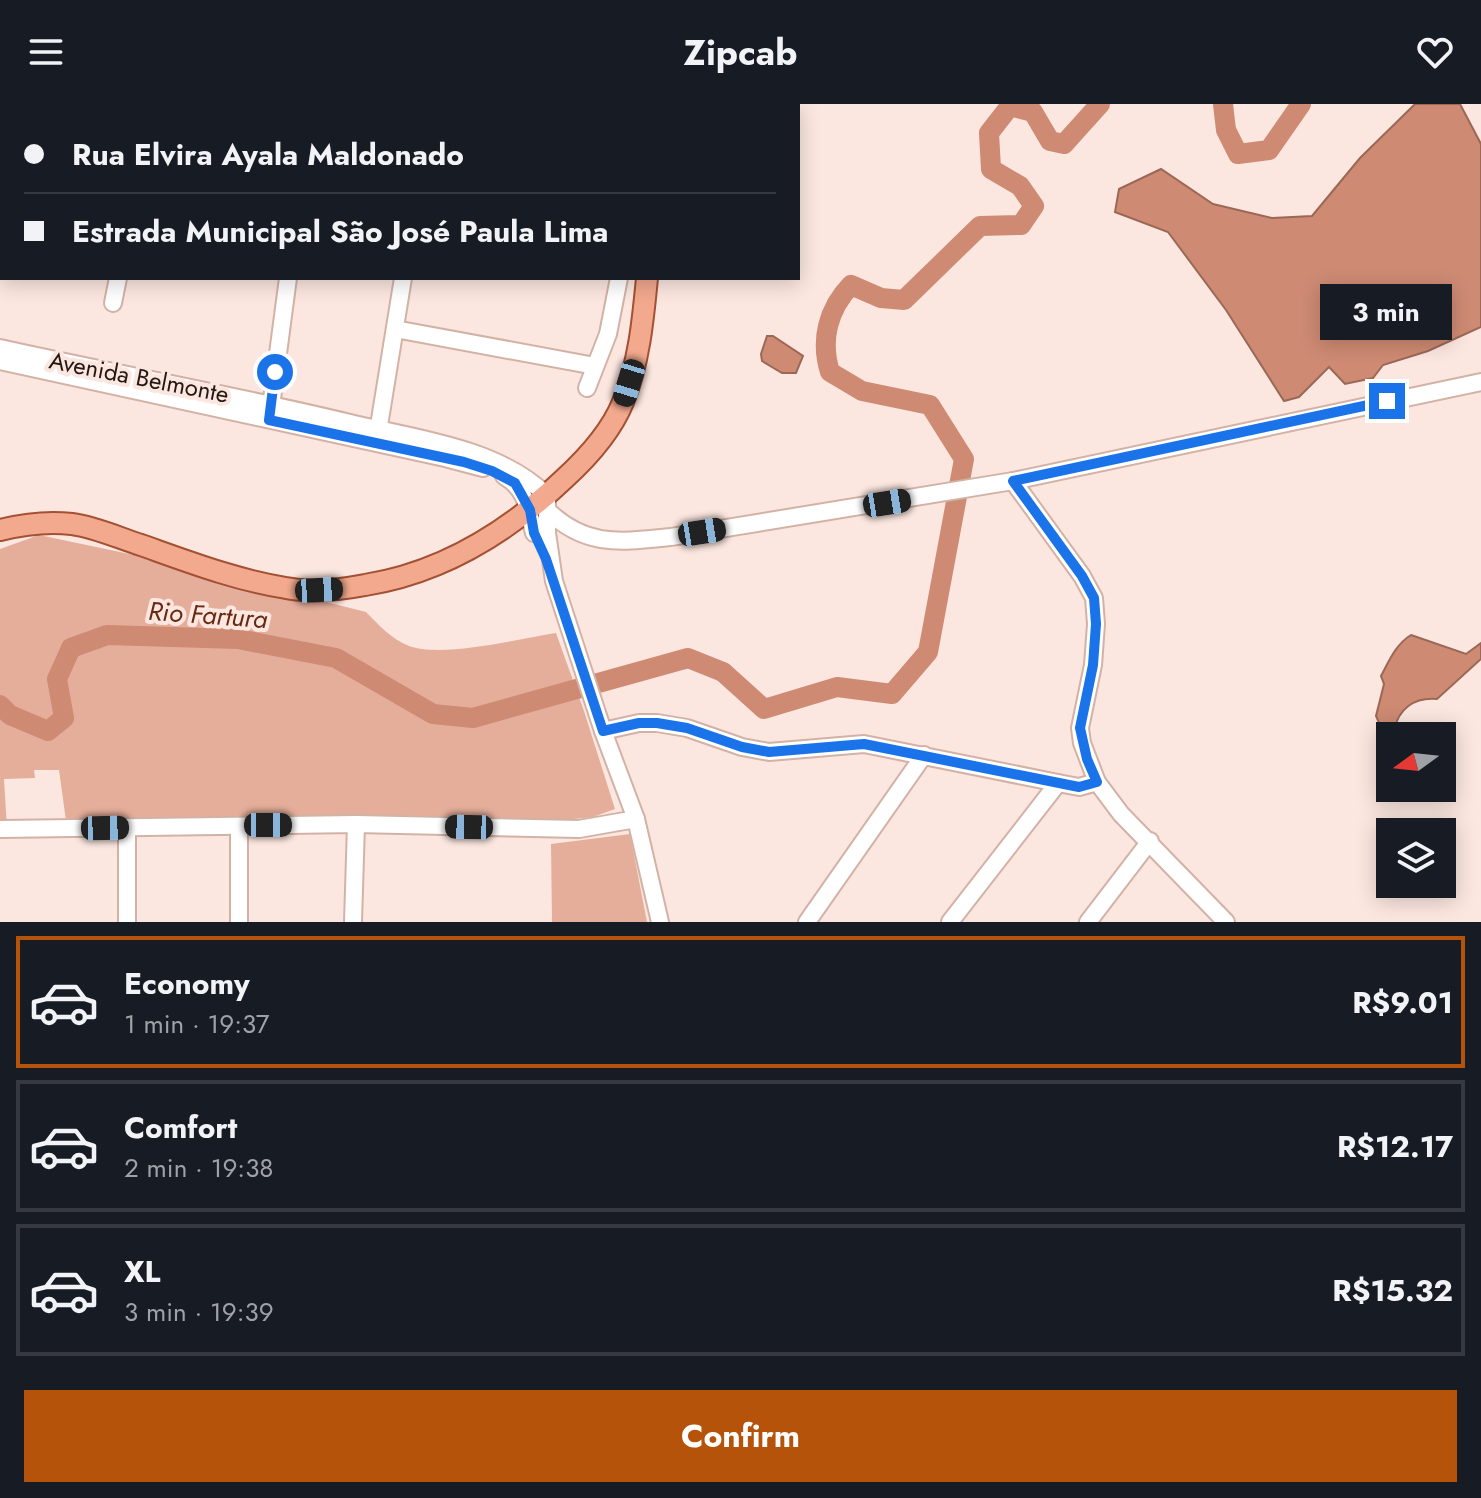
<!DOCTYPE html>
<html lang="en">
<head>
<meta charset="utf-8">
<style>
  body { margin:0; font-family:Jost,sans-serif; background:#20242c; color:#f1f3f6; height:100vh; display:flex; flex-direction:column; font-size:30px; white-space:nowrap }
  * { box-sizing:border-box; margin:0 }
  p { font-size:26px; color:#9ea1a6 }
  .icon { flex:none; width:44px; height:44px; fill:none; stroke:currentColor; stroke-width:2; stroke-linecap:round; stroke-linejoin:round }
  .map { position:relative; height:818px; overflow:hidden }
  .side { display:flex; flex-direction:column; background:#171b24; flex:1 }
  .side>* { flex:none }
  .guide { position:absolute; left:0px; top:0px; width:800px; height:176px; box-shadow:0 4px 20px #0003; display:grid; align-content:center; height:176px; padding:0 24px; background:#171b24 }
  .needle { width:52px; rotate:255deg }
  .fabs { position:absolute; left:1376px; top:618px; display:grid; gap:16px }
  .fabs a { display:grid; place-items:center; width:80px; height:80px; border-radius:0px; background:#171b24; box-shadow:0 4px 20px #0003; font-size:40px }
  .end { position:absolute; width:36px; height:36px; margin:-18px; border:10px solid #1a73e8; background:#fff; box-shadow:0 0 0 4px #fff }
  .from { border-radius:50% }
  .bubble { position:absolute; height:56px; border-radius:0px; background:#171b24; box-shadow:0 4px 20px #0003; font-size:26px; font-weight:700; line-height:56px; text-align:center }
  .car { position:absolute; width:24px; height:48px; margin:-24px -12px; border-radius:10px; box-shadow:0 0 6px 2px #0007; background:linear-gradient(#222 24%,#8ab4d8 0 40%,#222 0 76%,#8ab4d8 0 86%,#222 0) }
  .guide b { display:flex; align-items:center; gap:28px; height:76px; font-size:30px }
  .guide b+b { border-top:2px solid #363941 }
  .guide i { width:20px; height:20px; background:#f1f3f6 }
  ul { padding:14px 0 0; list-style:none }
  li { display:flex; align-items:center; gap:24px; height:132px; margin:0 16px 12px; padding:0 8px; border:4px solid #363941; border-radius:0px }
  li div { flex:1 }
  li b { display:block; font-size:30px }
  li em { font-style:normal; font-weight:700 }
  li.on { border-color:#b45309 }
  li>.icon { width:72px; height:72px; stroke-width:1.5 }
  .primary-button { display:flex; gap:16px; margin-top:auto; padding:16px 24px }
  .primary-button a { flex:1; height:92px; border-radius:0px; background:#b45309; color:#fff; font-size:32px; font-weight:700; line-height:92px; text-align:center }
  header { display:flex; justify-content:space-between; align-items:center; height:104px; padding:0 24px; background:#171b24; font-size:36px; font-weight:700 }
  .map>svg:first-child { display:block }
</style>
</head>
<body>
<header><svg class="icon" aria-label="menu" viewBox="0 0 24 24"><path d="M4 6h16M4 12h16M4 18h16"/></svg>Zipcab<svg class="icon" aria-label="heart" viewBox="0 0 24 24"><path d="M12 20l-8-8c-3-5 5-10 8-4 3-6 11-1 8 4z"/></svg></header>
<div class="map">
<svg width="1481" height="818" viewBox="0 0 1481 818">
  <rect width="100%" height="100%" fill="#fce7e0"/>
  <!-- green -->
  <g fill="#e5ae9b">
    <path d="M 39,431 L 158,456 L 366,508 C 379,521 391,535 409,542 C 443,554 518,535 556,529 L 584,607 L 615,705 L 593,713 L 497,723 L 67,724 L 59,666 L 34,666 L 35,674 L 4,675 L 7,725 L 0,725 L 0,445 Z"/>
    <path d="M 630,730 L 647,818 L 552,818 L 551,740 Z"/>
  </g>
  <!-- water -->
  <g fill="#ce8a73" stroke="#9b6856" stroke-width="2">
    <path d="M 1415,0 L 1460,0 L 1481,40 L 1481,223 L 1428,247 L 1383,261 L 1373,274 L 1345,280 L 1329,263 L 1299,293 L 1284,297 L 1226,206 L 1168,128 L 1115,108 L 1119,85 L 1161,65 L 1213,100 L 1272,114 L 1312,112 L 1360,54 Z"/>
    <path d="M 767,232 L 773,232 L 803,252 L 796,269 L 782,269 L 762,257 L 761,250 Z"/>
    <path d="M 1411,531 L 1466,550 L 1481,539 L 1481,555 L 1437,595 C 1414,593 1398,605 1394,627 L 1397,632 L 1390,632 L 1389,642 L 1376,612 L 1384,580 L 1381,572 C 1389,557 1396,540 1411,531 Z"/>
  </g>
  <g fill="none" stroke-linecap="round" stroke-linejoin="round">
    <!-- river -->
    <g stroke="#ce8a73" stroke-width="20">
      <path d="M 1223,0 L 1226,26 L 1238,50 L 1269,46 L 1301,0"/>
      <path d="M 0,601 L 10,611 L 48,627 L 64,614 L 57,575 L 71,544 L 107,531 L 238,535 L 336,554 L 433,610 L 473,614 L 688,554 L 723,568 L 764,605 L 837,583 L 892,590 L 928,548 L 964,355 L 930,301 L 862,287 L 830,268 C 820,236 828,205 851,181 L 881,194 L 904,196 L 980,122 L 1021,121 L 1034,102 L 1020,82 L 991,65 L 989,29 L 1010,2 L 1033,8 L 1050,37 L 1064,40 L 1100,0"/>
    </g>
    <defs>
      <g id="minor">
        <path d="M 502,0 L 502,2"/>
        <path d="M 13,2 L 13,0"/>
        <path d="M 145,2 L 145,0"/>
        <path d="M 313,2 L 313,0"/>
        <path d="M 622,2 L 622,0"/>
        <path d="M 0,67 L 2,67"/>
        <path d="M 0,95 L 2,81"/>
        <path d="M 113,199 L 118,174"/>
        <path d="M 395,225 L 595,262"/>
        <path d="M 0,244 C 117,270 234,291 350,319 C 414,334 500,344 547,392 L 547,429 L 554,477 L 603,627 L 636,715 L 660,818"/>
        <path d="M 0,257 L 445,354 L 483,364"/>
        <path d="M 587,284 L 608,230 L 619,174"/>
        <path d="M 270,310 L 288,174"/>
        <path d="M 377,334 L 403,174"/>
        <path d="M 504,372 C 527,385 528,406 534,429"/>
        <path d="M 1013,377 L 1082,472 L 1094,494 L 1096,520 L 1093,561 L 1080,624 L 1082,639 L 1097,678"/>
        <path d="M 546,405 C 585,444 621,438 671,433 L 1013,377 L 1481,278"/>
        <path d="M 603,627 L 639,619 L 657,619 L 687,624 L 742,643 L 769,648 L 864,640 L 1058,679 L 1079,683 L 1097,678 L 1121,710 L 1226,818"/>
        <path d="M 0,725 L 356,720 L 579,725 L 636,715"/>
        <path d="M 127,818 L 127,723"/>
        <path d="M 239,818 L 239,722"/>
        <path d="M 353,818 L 356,720"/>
        <path d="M 807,818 L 924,651"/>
        <path d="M 950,818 L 1058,679"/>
        <path d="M 1088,818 L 1150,737"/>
      </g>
      <g id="major">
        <path d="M 653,2 L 653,0"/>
        <path d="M 0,426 C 24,420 47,417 72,420 C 95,423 119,434 141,441 C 189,458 236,476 286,484 C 312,489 339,486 365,481 C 441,469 508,428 564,375 C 587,354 611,328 623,298 C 639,259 643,216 647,174"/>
      </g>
    </defs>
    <!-- minor casing -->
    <use href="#minor" stroke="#d3b2a6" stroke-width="20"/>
    <!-- major casing -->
    <use href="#major" stroke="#a45032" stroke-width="24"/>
    <!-- minor -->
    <use href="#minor" stroke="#fff" stroke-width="16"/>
    <!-- major -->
    <use href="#major" stroke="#f2a98e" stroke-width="20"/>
  </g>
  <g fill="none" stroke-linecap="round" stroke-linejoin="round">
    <!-- route -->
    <path stroke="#1a73e8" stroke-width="10" d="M 275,268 L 269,316 L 464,358 L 492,367 L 515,379 L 530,406 L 534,429 L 546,455 L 603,627 L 639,619 L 657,619 L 687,624 L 742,643 L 769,648 L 864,640 L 1079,683 L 1097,678 L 1087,655 L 1080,624 L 1093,561 L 1096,520 L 1094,494 L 1082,472 L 1013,377 L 1387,297"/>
  </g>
  <g text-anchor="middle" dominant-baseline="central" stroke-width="8" stroke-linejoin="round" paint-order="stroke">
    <!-- street labels -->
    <g font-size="24" fill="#231713" stroke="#fce7e0">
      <text transform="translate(139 273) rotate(11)">Avenida Belmonte</text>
    </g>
    <!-- water labels -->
    <g font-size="26" font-style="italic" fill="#672911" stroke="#fce7e0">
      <text transform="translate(208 511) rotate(4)">Rio Fartura</text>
    </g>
  </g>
</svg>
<div class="fabs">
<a><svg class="needle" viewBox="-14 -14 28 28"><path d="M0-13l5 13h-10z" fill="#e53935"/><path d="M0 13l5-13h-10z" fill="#9ea1a6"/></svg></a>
<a><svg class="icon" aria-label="layers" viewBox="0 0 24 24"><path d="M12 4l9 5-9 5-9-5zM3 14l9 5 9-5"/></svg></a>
</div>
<i class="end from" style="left:275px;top:268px"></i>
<i class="end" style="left:1387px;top:297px"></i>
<div class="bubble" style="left:1320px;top:180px;width:132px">3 min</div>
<i class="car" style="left:629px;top:279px;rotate:197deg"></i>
<i class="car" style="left:887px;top:399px;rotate:81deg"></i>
<i class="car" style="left:702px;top:428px;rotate:81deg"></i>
<i class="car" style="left:319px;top:486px;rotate:87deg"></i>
<i class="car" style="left:268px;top:721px;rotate:90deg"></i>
<i class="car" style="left:469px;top:723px;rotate:271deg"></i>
<i class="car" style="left:105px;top:724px;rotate:89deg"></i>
<div class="guide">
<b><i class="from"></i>Rua Elvira Ayala Maldonado</b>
<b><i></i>Estrada Municipal São José Paula Lima</b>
</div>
</div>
<section class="side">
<ul>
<li class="on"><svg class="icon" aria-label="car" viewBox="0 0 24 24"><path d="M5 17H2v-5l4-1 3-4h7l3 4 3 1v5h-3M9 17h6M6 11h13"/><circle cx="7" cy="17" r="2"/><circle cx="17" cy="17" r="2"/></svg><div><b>Economy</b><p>1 min · 19:37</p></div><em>R$9.01</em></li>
<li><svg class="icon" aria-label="car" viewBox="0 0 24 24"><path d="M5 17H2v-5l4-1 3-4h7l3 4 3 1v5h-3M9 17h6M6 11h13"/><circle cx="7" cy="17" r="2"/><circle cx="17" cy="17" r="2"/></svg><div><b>Comfort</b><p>2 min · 19:38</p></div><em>R$12.17</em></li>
<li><svg class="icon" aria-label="car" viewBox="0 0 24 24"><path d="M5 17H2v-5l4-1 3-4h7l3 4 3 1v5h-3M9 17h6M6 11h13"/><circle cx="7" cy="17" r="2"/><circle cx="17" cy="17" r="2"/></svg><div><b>XL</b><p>3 min · 19:39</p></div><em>R$15.32</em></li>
</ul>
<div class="primary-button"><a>Confirm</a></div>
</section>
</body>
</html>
